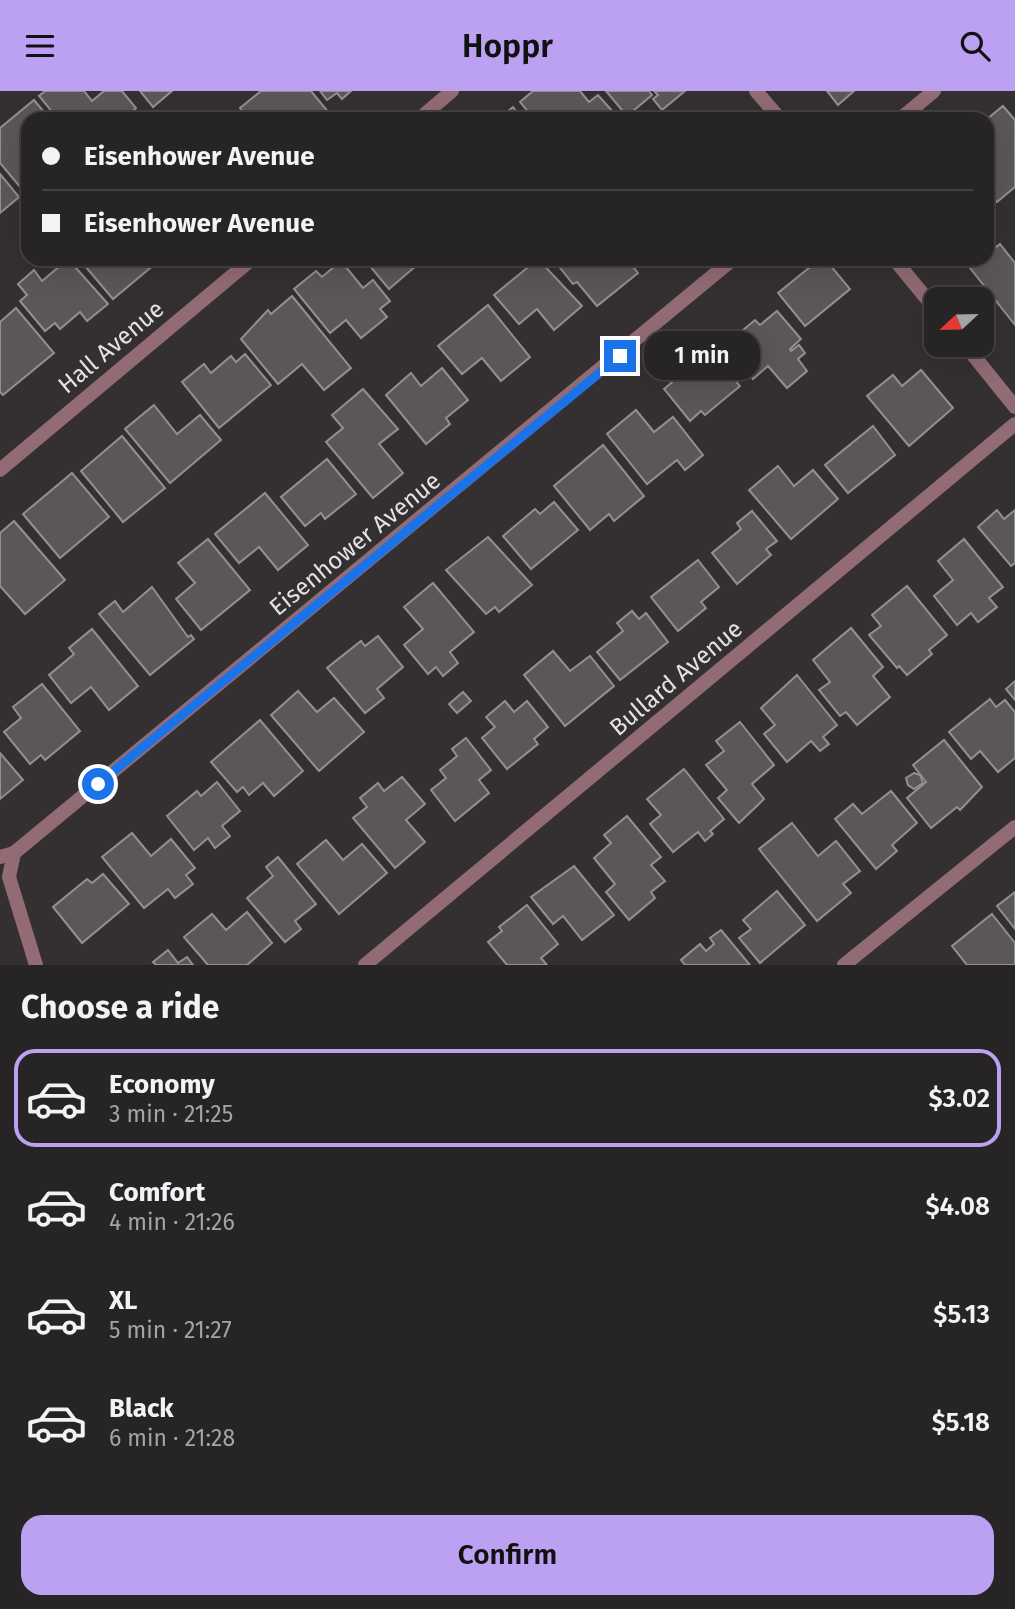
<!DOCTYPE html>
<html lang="en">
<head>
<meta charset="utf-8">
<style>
  body { margin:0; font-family:"Fira Sans",sans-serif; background:#2f2c2d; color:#f1f3f6; height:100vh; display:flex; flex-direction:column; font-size:26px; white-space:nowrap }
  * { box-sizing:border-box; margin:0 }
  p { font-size:23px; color:#a4a4a7 }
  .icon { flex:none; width:38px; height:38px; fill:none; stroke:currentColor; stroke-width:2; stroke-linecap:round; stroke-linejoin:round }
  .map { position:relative; height:874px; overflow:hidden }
  .sheet { display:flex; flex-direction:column; background:#272425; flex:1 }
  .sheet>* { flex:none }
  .top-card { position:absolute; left:21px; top:21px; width:973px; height:154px; border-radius:21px; box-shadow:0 7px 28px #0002,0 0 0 2px #434142; display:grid; align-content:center; height:154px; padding:0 21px; background:#272425 }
  .needle { width:46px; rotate:248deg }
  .tools { position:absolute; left:924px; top:196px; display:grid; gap:14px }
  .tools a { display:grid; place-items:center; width:70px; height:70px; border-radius:14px; background:#272425; box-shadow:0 7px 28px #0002,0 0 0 2px #434142; font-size:35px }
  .end { position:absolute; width:32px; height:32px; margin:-16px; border:9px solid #1a73e8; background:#fff; box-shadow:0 0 0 4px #fff }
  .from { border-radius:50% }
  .bubble { position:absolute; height:49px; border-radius:21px; background:#272425; box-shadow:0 7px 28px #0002,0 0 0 2px #434142; font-size:23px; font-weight:600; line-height:49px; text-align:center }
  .top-card b { display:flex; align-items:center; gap:24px; height:66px; font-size:26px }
  .top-card b+b { border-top:2px solid #434142 }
  .top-card i { width:18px; height:18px; background:#f1f3f6 }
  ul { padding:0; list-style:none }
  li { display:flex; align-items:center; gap:21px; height:98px; margin:0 14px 10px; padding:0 7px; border:4px solid transparent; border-radius:21px }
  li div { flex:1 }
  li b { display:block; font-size:26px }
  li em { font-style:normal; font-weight:600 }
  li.selected { border-color:#bca0f2 }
  li>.icon { width:63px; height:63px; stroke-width:1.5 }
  h2 { padding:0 21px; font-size:32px; line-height:84px }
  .cta { display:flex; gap:14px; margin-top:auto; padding:14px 21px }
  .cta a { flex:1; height:80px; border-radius:21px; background:#bca0f2; color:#111; font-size:28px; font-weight:600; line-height:80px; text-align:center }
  header { display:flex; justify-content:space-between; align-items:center; height:91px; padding:0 21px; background:#bca0f2; color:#111; font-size:32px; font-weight:600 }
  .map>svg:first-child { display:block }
</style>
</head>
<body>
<header><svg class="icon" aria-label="menu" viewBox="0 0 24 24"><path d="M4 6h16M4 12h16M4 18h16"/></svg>Hoppr<svg class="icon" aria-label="search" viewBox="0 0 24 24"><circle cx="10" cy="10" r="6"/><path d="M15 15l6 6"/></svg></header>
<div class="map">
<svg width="1015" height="874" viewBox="0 0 1015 874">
  <rect width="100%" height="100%" fill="#343031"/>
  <!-- building -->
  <g fill="#5b5657" stroke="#948f90" stroke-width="2">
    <path d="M 45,0 L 84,0 L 92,10 L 104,0 L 122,0 L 136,17 L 123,28 L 58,28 L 39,5 Z"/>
    <path d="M 140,0 L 172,0 L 153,16 Z"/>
    <path d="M 261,0 L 311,0 L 334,28 L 287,28 L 283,23 L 278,28 L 248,28 L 240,17 Z"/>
    <path d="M 320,0 L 351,0 L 342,8 L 337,2 L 327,9 Z"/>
    <path d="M 533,0 L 580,0 L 589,11 L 598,4 L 614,22 L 607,28 L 534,28 L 520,11 Z"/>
    <path d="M 606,0 L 649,0 L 652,4 L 627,25 Z"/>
    <path d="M 654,0 L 685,0 L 662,19 L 653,8 L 658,4 Z"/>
    <path d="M 827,0 L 854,0 L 838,14 Z"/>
    <path d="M 34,9 L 50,28 L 28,28 L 26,103 L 0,72 L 0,37 Z"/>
    <path d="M 1003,15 L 1015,29 L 1015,96 L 997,111 L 991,103 L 995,100 L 987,90 L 987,28 Z"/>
    <path d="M 513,16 L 522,28 L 499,28 Z"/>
    <path d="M 0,83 L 19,106 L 0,122 Z"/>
    <path d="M 1000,153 L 1015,172 L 1015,234 L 970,177 L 981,168 L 987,168 L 987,163 Z"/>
    <path d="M 68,168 L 108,213 L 87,230 L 80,221 L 60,238 L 55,232 L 45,240 L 20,210 L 27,204 L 18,193 L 34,179 L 42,190 Z"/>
    <path d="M 79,168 L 161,168 L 113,208 Z"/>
    <path d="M 364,168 L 424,168 L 389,198 Z"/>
    <path d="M 538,168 L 582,215 L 554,239 L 537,218 L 519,233 L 494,204 Z"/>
    <path d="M 553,168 L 627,168 L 638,182 L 597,215 L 577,191 L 573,193 Z"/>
    <path d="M 820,168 L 825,168 L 850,198 L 805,235 L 778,202 Z"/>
    <path d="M 341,170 L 363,197 L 373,189 L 390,210 L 380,218 L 387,226 L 361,247 L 346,229 L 330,242 L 294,198 L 316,180 L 322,186 Z"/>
    <path d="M 292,205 L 351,277 L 324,299 L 302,273 L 278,293 L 241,248 L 268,219 L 271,223 Z"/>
    <path d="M 488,214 L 530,266 L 501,290 L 482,267 L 462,283 L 438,255 Z"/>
    <path d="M 16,217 L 54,262 L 3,304 L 0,301 L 0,231 Z"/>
    <path d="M 777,220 L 801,248 L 790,258 L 791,260 L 799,254 L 805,262 L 798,268 L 807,280 L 787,297 L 768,275 L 753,288 L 725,254 L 755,229 L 760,234 Z"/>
    <path d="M 245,263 L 271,294 L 219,337 L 182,291 L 204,273 L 211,282 L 231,265 L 236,271 Z"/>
    <path d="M 715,265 L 740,295 L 705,324 L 701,320 L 690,330 L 664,298 L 699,269 L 704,275 Z"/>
    <path d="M 442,277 L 468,309 L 446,327 L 450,333 L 426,353 L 386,304 L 411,282 L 421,295 Z"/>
    <path d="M 921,279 L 953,317 L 909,355 L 867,305 L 893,284 L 902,295 Z"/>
    <path d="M 363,298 L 398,338 L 379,353 L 403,382 L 373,407 L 326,351 L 343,337 L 332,324 Z"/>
    <path d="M 154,314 L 177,343 L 200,324 L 221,349 L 170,392 L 125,338 Z"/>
    <path d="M 636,319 L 654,341 L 673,326 L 703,364 L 685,379 L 677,369 L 647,393 L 607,343 Z"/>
    <path d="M 873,335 L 895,364 L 848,402 L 825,374 Z"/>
    <path d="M 122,345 L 165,397 L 123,431 L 81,380 Z"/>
    <path d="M 603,354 L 644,405 L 614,430 L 609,423 L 590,439 L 554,395 Z"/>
    <path d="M 327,368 L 356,403 L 325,428 L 321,422 L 305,435 L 281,406 Z"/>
    <path d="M 778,375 L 794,395 L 813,379 L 838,408 L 791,448 L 749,399 Z"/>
    <path d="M 72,382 L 109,426 L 60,467 L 23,423 Z"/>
    <path d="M 265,402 L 308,454 L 278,479 L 259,456 L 239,472 L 215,443 Z"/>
    <path d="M 554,411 L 578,439 L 531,478 L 503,445 L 535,418 L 540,423 Z"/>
    <path d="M 997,419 L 1004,428 L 1015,419 L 1015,472 L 1011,475 L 978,436 Z"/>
    <path d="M 752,420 L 777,450 L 766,458 L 771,464 L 737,493 L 712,462 L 741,438 L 737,432 Z"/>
    <path d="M 14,430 L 65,489 L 25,523 L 0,495 L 0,442 Z"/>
    <path d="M 488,446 L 532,494 L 499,521 L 495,516 L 486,523 L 446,479 Z"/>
    <path d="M 208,448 L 250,499 L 201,539 L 176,508 L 195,492 L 178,472 Z"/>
    <path d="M 964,448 L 1003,496 L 989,507 L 997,516 L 978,531 L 971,522 L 957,534 L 934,505 L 953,489 L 938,470 Z"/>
    <path d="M 698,469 L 719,496 L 701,511 L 706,517 L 678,540 L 651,506 Z"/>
    <path d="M 433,492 L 474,541 L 450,561 L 458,572 L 443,585 L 436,576 L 428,583 L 404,554 L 423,538 L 404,516 Z"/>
    <path d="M 907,495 L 947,544 L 929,559 L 932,563 L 907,584 L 899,575 L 897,577 L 869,544 L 881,535 L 872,524 Z"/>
    <path d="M 152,496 L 188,546 L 191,544 L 194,548 L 150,584 L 99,523 L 115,510 L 123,521 Z"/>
    <path d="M 632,520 L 639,528 L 646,522 L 668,551 L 620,589 L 597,561 L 623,540 L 617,532 Z"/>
    <path d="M 851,537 L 883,576 L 873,585 L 890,606 L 857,634 L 846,621 L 840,625 L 819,599 L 830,591 L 813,569 Z"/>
    <path d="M 92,538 L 138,595 L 109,619 L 91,596 L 71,612 L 49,584 L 74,563 L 69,557 Z"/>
    <path d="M 378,545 L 403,576 L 377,598 L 384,607 L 365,622 L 327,577 L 361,550 L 365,555 Z"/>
    <path d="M 553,560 L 570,580 L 590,565 L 614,595 L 565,635 L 524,584 Z"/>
    <path d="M 797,584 L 837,634 L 823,646 L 829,653 L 820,660 L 811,650 L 787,671 L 764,643 L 775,634 L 761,617 Z"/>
    <path d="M 1015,590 L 1015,609 L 1006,598 Z"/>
    <path d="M 42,593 L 80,640 L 45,669 L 41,664 L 30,673 L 4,641 L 21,627 L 13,616 Z"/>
    <path d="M 298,600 L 317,621 L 334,607 L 364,641 L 319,680 L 271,624 Z"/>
    <path d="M 463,601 L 471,610 L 457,622 L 449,613 Z"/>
    <path d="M 990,608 L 996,616 L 1005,609 L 1015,621 L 1015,667 L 998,681 L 980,660 L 971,668 L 949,641 Z"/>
    <path d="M 505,610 L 514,621 L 527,610 L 548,636 L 534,648 L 538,653 L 507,678 L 482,647 L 495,636 L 486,626 Z"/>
    <path d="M 260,629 L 303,680 L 274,705 L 263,692 L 249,704 L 243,696 L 237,701 L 211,671 Z"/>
    <path d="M 740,631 L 774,674 L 752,693 L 764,708 L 739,732 L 718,707 L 727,699 L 706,674 L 724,660 L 716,650 Z"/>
    <path d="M 466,647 L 491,679 L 479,689 L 489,702 L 455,730 L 431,699 L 446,687 L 440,679 L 457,665 L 452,658 Z"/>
    <path d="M 944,649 L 982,696 L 960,719 L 957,716 L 931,737 L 907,707 L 926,691 L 913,674 Z"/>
    <path d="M 0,662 L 23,689 L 0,708 Z"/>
    <path d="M 684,678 L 724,728 L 710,740 L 713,743 L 705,750 L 698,741 L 673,761 L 650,733 L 661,724 L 647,708 Z"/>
    <path d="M 914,682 L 920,684 L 923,692 L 914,698 L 908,694 L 906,687 Z"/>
    <path d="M 402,686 L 425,713 L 406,729 L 425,751 L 395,777 L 353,727 L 367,716 L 360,707 L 378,692 L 384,700 Z"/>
    <path d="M 217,691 L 240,720 L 222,735 L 230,745 L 215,757 L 208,747 L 194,759 L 167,725 L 197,700 L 201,705 Z"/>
    <path d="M 891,700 L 917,732 L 892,754 L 897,760 L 876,778 L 835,728 L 853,713 L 862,723 Z"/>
    <path d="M 627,725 L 661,766 L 651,774 L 665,790 L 651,801 L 655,807 L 629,829 L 606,801 L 615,793 L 594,767 L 611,752 L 604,744 Z"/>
    <path d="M 792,732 L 818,765 L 836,750 L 860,780 L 843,793 L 851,802 L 817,830 L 759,758 Z"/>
    <path d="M 132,742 L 151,765 L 171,748 L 195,777 L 186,784 L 193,793 L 175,807 L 168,798 L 144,817 L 102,766 Z"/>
    <path d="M 326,749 L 343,769 L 362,753 L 387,782 L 339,823 L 297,773 Z"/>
    <path d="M 278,766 L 316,813 L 295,830 L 301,838 L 285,851 L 247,807 L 273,785 L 266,776 Z"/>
    <path d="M 574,775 L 614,824 L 582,849 L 563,825 L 553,833 L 531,806 Z"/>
    <path d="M 103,783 L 129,813 L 82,852 L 53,816 L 87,788 L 92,792 Z"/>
    <path d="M 777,800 L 805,834 L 760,872 L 739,847 L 751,838 L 743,829 Z"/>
    <path d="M 1015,801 L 1015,838 L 997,815 Z"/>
    <path d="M 527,814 L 558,853 L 541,867 L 547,874 L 507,874 L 488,851 L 502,840 L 499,836 Z"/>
    <path d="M 247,821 L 272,852 L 247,874 L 208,874 L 184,846 L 212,823 L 226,839 Z"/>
    <path d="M 992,823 L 1015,852 L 1015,874 L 967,874 L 952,855 Z"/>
    <path d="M 721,839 L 750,874 L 685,874 L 681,869 L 700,853 L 706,860 L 714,853 L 710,847 Z"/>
    <path d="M 168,859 L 178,872 L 187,866 L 193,874 L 156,874 L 153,871 Z"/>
  </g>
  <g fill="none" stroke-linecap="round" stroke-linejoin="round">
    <!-- minor -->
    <g stroke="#926b74" stroke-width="14">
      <path d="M 756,0 L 780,28"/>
      <path d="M 419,28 L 452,0"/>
      <path d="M 900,28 L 934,0"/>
      <path d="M 894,168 L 936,219"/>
      <path d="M 965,254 L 1015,316"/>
      <path d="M 0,379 L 252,168"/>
      <path d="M 14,762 L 9,786 L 36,874"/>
      <path d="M 0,766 L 14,762 L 733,168"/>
      <path d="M 365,874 L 1015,333"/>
      <path d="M 844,874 L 1015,736"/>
    </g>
  </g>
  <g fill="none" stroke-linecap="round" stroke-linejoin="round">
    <!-- route -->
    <path stroke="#1a73e8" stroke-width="9" d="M 98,693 L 620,265"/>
  </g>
  <g text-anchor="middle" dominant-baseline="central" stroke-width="5" stroke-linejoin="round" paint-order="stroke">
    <!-- street labels -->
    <g font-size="24" fill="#e4e2e2" stroke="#343031">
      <text transform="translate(111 256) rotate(-40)">Hall Avenue</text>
      <text transform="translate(355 453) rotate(-39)">Eisenhower Avenue</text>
      <text transform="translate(676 587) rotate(-40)">Bullard Avenue</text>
    </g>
  </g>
</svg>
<div class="tools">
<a><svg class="needle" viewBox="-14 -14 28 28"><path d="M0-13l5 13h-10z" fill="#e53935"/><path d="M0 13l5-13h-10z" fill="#a4a4a7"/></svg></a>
</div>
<i class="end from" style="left:98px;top:693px"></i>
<i class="end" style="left:620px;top:265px"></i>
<div class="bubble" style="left:644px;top:240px;width:116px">1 min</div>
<div class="top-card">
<b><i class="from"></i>Eisenhower Avenue</b>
<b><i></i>Eisenhower Avenue</b>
</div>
</div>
<section class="sheet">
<h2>Choose a ride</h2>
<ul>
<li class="selected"><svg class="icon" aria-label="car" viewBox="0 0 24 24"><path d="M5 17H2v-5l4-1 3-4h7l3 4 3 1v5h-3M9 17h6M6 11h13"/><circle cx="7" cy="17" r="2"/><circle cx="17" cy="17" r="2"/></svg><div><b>Economy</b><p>3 min · 21:25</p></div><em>$3.02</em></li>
<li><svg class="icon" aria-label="car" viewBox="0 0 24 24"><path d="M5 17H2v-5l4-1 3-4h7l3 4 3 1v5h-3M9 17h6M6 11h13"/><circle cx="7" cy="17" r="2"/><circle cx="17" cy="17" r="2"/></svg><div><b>Comfort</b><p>4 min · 21:26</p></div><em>$4.08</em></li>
<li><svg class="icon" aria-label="car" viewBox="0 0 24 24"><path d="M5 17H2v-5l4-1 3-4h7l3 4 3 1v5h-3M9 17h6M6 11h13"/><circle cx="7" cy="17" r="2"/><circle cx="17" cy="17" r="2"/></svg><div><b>XL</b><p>5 min · 21:27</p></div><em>$5.13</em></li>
<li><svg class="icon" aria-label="car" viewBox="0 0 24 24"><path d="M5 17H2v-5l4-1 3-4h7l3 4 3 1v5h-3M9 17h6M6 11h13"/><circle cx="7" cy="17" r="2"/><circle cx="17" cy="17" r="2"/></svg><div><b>Black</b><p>6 min · 21:28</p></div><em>$5.18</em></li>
</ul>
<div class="cta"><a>Confirm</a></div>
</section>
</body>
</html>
